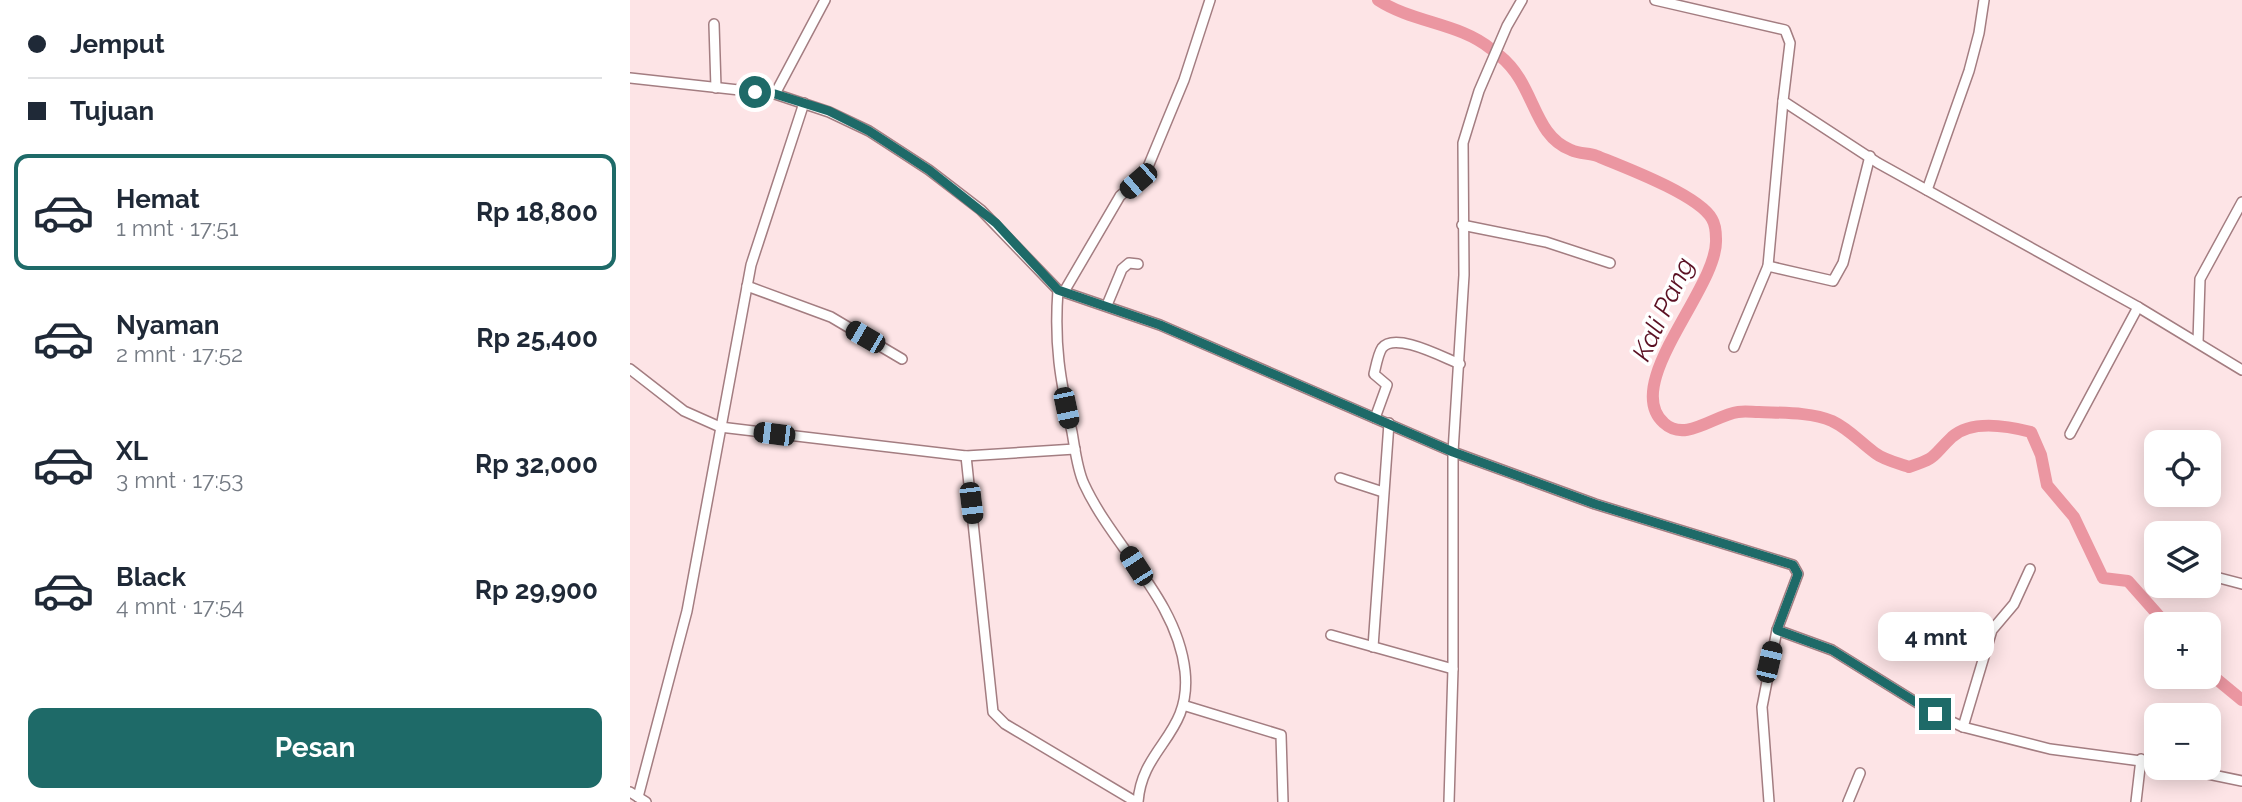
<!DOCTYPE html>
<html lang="id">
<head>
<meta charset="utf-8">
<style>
  body { margin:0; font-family:Raleway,sans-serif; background:#f2f2f3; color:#1f2937; height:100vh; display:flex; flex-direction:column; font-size:26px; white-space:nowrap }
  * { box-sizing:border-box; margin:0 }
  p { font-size:23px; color:#747a83 }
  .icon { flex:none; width:38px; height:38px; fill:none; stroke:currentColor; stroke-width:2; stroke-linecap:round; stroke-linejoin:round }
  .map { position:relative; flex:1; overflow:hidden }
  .panel { display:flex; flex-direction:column; background:#fff; width:630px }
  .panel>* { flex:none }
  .top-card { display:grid; align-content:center; height:154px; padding:0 28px; background:#fff }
  .controls { position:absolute; left:1514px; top:430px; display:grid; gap:14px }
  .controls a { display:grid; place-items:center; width:77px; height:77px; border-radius:14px; background:#fff; box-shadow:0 4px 18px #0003; font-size:35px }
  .end { position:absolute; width:32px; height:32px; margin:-16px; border:9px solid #1e6a68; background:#fff; box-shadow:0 0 0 4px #fff }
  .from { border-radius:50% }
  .bubble { position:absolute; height:49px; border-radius:14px; background:#fff; box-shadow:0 4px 18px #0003; font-size:23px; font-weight:700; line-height:49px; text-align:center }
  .car { position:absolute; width:21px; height:42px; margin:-21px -10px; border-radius:9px; box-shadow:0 0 5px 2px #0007; background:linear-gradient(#222 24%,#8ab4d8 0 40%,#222 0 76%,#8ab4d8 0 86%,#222 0) }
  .top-card b { display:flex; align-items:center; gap:24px; height:66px; font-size:26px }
  .top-card b+b { border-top:2px solid #e0e1e3 }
  .top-card i { width:18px; height:18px; background:#1f2937 }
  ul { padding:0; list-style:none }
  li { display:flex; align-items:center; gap:21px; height:116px; margin:0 14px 10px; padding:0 14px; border:4px solid transparent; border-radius:14px }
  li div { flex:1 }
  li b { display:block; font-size:26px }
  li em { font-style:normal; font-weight:700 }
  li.on { border-color:#1e6a68 }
  li>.icon { width:63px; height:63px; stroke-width:1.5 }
  .action { display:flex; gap:14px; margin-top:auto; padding:14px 28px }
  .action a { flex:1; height:80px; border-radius:14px; background:#1e6a68; color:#fff; font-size:28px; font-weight:700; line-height:80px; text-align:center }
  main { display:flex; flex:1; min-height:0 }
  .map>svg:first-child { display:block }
</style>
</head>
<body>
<main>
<section class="panel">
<div class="top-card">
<b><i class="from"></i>Jemput</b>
<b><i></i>Tujuan</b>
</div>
<ul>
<li class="on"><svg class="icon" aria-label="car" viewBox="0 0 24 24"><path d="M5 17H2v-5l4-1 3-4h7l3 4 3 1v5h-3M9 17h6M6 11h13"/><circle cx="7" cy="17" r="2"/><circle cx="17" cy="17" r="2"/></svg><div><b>Hemat</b><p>1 mnt · 17:51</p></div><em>Rp 18,800</em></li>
<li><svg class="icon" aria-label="car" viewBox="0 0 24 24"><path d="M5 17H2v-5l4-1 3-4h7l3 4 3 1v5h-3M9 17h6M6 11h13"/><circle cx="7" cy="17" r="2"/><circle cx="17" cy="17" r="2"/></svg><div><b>Nyaman</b><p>2 mnt · 17:52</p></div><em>Rp 25,400</em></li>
<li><svg class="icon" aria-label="car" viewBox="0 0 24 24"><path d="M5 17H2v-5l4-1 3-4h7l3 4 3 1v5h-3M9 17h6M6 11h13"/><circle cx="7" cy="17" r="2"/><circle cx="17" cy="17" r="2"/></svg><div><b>XL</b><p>3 mnt · 17:53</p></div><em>Rp 32,000</em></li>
<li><svg class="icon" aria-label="car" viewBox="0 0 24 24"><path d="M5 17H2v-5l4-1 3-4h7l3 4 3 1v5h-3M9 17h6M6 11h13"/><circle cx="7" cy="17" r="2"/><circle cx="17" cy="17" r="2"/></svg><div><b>Black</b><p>4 mnt · 17:54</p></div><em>Rp 29,900</em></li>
</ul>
<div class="action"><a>Pesan</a></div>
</section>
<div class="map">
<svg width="1612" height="802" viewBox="0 0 1612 802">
  <rect width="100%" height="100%" fill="#fde4e6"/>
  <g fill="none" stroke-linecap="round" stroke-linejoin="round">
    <!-- river -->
    <g stroke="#eb96a1" stroke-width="12">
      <path d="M 748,0 C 783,23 830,23 861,49"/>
      <path d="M 870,56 C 906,85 902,135 941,150 C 950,154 959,153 967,156 C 994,167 1069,195 1082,219 C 1085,224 1086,233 1086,239 C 1089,287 990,384 1034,423 C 1055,443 1085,415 1108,412 C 1115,411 1122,412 1129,412 C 1152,413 1181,412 1202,421 C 1219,429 1230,442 1245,453 C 1254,460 1268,463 1279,467 C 1309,457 1301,457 1322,437 C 1342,419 1378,426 1401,432 L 1411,455 L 1417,485 L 1444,517 L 1473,578 L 1498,581 L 1537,625"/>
      <path d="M 1578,672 L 1612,700"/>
    </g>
    <defs>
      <g id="minor">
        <path d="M 1025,0 L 1155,30 L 1160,43 L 1153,101 L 1248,163 L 1508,307 L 1612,370"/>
        <path d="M 84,24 L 86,88"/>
        <path d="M 0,78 L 145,94 L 199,112 L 239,131 L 299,170 L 351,210 L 428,290 L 530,325 L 823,452 L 965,504 L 1163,565 L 1168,574 L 1147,630 L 1202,650 L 1305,714 L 1333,727 L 1420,749 L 1526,763"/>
        <path d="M 145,94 L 195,0"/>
        <path d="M 1297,190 L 1339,71 L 1349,33 L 1354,0"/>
        <path d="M 832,225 L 916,242 L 980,263"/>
        <path d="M 1138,266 L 1203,281 L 1213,263 L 1240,156"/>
        <path d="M 117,286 L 201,317 L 272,359"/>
        <path d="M 428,290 C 424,344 430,380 442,432 C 445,449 447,469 454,484 C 483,547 547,599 555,671 C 562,735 512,746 508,802"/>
        <path d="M 435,290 L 490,196 L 515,174 L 554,80 L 580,0"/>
        <path d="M 477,305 L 492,269 L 499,263 L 508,264"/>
        <path d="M 1568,342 L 1570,279 L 1612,202"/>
        <path d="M 1104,347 L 1138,266 L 1153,101"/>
        <path d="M 0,369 L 54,411 L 90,427 L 336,456 L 445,449"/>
        <path d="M 745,418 L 757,385 L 744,374 C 746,366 748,354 752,348 C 765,331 814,358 830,364"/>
        <path d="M 1440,434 L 1508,307"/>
        <path d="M 336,456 L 363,712 L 375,724 L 506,802"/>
        <path d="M 710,478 L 753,492"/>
        <path d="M 1544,534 L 1545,528"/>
        <path d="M 1578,575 L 1612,584"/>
        <path d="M 701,635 L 823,669"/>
        <path d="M 743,647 L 759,423"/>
        <path d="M 556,706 L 651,735 L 653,802"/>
        <path d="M 1333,727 L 1362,630 L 1384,604 L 1400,569"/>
        <path d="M 1549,768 L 1612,781"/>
        <path d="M 0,792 L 16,802"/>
        <path d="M 8,797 L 57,611 L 121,265 L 174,103"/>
        <path d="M 819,802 L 823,669 L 823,452 L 834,275 L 833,143 L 849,91 L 877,26 L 892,0"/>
        <path d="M 1139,802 L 1132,707 L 1147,630"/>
        <path d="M 1218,802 L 1230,773"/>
        <path d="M 1506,802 L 1511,759"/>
      </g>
    </defs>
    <!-- minor casing -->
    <use href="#minor" stroke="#a37d81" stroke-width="12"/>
    <!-- minor -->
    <use href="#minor" stroke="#fff" stroke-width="9"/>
  </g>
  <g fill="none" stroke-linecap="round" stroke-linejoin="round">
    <!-- route -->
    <path stroke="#1e6a68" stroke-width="9" d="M 125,92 L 145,94 L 199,111 L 239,131 L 299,170 L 366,223 L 428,290 L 530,325 L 823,452 L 965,504 L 1163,565 L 1168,574 L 1147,630 L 1202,650 L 1305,714"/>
  </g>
  <g text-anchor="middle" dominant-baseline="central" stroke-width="7" stroke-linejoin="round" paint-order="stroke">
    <!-- water labels -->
    <g font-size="26" font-style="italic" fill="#5b1023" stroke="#fff">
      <text transform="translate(1033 309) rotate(-65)">Kali Pang</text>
    </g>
  </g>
</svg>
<div class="controls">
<a><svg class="icon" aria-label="locate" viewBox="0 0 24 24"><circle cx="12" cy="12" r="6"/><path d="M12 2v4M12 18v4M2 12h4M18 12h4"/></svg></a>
<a><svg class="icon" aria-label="layers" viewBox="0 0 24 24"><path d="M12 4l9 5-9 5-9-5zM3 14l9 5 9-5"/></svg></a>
<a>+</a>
<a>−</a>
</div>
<i class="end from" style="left:125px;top:92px"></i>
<i class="end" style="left:1305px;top:714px"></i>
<div class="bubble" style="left:1248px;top:612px;width:116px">4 mnt</div>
<i class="car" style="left:508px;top:181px;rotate:229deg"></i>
<i class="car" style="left:235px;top:337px;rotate:300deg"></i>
<i class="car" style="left:436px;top:408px;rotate:168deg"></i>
<i class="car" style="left:144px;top:434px;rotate:277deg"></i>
<i class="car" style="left:341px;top:503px;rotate:173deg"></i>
<i class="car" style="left:506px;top:566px;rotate:327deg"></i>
<i class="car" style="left:1139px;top:662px;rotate:13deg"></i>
</div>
</main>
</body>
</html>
